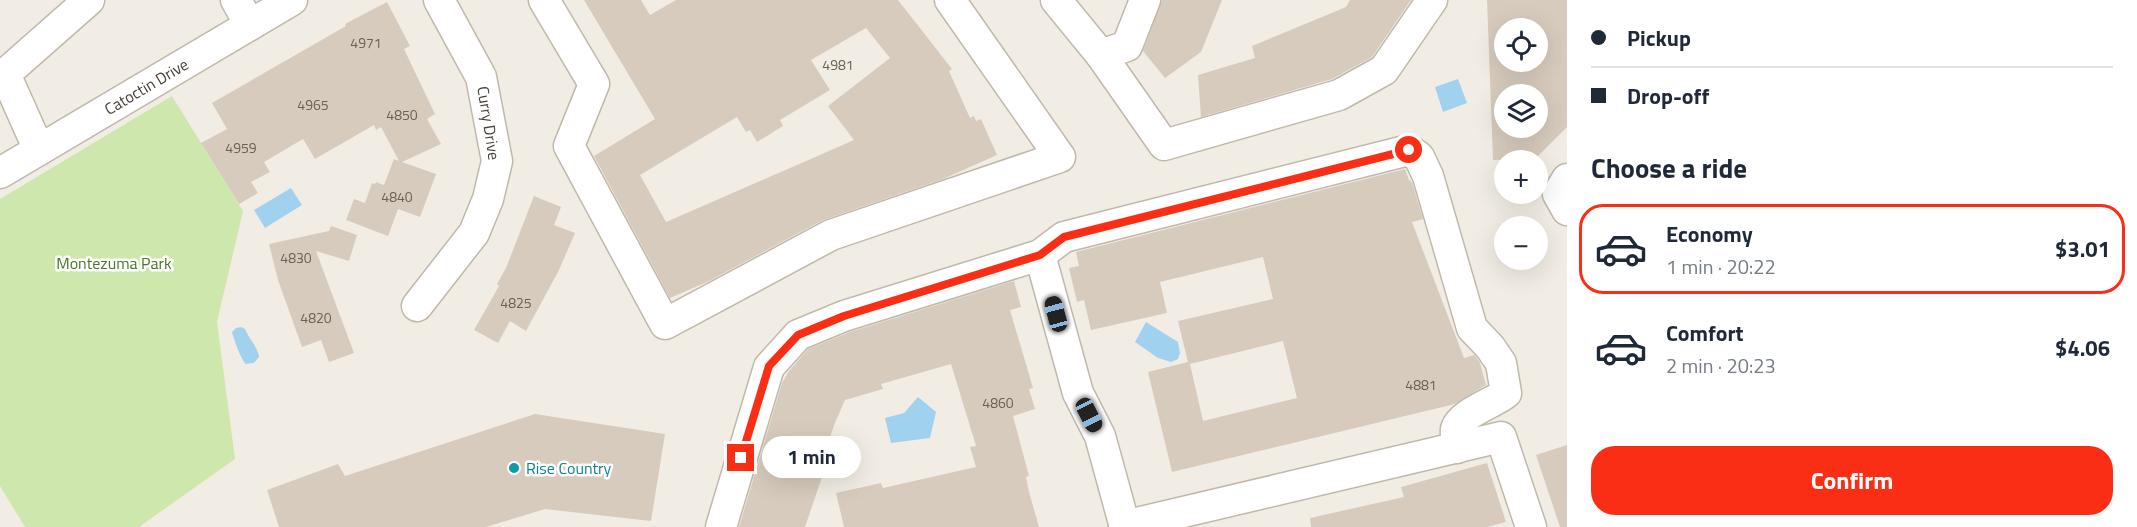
<!DOCTYPE html>
<html lang="en">
<head>
<meta charset="utf-8">
<style>
  body { margin:0; font-family:"Titillium Web",sans-serif; background:#f2f2f3; color:#1f2937; height:100vh; display:flex; flex-direction:column; font-size:22px; white-space:nowrap }
  * { box-sizing:border-box; margin:0 }
  p { font-size:20px; color:#747a83 }
  .icon { flex:none; width:33px; height:33px; fill:none; stroke:currentColor; stroke-width:2; stroke-linecap:round; stroke-linejoin:round }
  .map { position:relative; flex:1; overflow:hidden }
  .drawer { display:flex; flex-direction:column; background:#fff; width:570px }
  .drawer>* { flex:none }
  .banner { display:grid; align-content:center; height:132px; padding:0 24px; background:#fff }
  .tools { position:absolute; left:1494px; top:18px; display:grid; gap:12px }
  .tools a { display:grid; place-items:center; width:54px; height:54px; border-radius:50%; background:#fff; box-shadow:0 6px 24px #0002; font-size:30px }
  .end { position:absolute; width:27px; height:27px; margin:-14px; border:8px solid #f92e14; background:#fff; box-shadow:0 0 0 3px #fff }
  .from { border-radius:50% }
  .bubble { position:absolute; height:42px; border-radius:21px; background:#fff; box-shadow:0 6px 24px #0002; font-size:20px; font-weight:700; line-height:42px; text-align:center }
  .car { position:absolute; width:18px; height:36px; margin:-18px -9px; border-radius:8px; box-shadow:0 0 4px 2px #0007; background:linear-gradient(#222 24%,#8ab4d8 0 40%,#222 0 76%,#8ab4d8 0 86%,#222 0) }
  .banner b { display:flex; align-items:center; gap:21px; height:57px; font-size:22px }
  .banner b+b { border-top:2px solid #e0e1e3 }
  .banner i { width:15px; height:15px; background:#1f2937 }
  ul { padding:0; list-style:none }
  li { display:flex; align-items:center; gap:18px; height:90px; margin:0 12px 9px; padding:0 12px; border:3px solid transparent; border-radius:24px }
  li div { flex:1 }
  li b { display:block; font-size:22px }
  li em { font-style:normal; font-weight:700 }
  li.on { border-color:#f92e14 }
  li>.icon { width:54px; height:54px; stroke-width:1.5 }
  h2 { padding:0 24px; font-size:27px; line-height:72px }
  .cta { display:flex; gap:12px; margin-top:auto; padding:12px 24px }
  .cta a { flex:1; height:69px; border-radius:24px; background:#f92e14; color:#fff; font-size:24px; font-weight:700; line-height:69px; text-align:center }
  main { display:flex; flex:1; min-height:0 }
  .map>svg:first-child { display:block }
</style>
</head>
<body>
<main>
<div class="map">
<svg width="1567" height="527" viewBox="0 0 1567 527">
  <rect width="100%" height="100%" fill="#f2ede4"/>
  <!-- green -->
  <path fill="#cee7ac" d="M 172,96 L 243,211 L 217,322 L 235,459 L 139,527 L 25,527 L 0,486 L 0,199 Z"/>
  <!-- water -->
  <g fill="#a0d2ef">
    <path d="M 1458,79 L 1467,103 L 1443,112 L 1435,87 Z"/>
    <path d="M 291,188 L 302,205 L 265,228 L 254,210 Z"/>
    <path d="M 1146,322 L 1178,342 L 1180,353 L 1178,359 L 1171,362 L 1158,358 L 1135,342 Z"/>
    <path d="M 241,327 L 245,329 C 249,339 258,347 259,357 L 254,363 L 246,364 C 241,360 233,337 232,332 L 236,328 Z"/>
    <path d="M 918,397 L 936,412 L 930,438 L 891,443 L 885,418 L 904,413 Z"/>
  </g>
  <!-- building -->
  <g fill="#d7cbbd" fill-rule="evenodd">
    <path d="M 584,0 L 641,0 L 650,15 L 676,0 L 898,0 L 952,69 L 949,71 L 970,118 L 974,116 L 976,121 L 981,119 L 997,155 L 943,179 L 823,220 L 707,282 L 670,298 L 594,156 L 655,119 ZM 866,28 L 890,58 L 828,106 L 854,140 L 666,222 L 640,175 L 737,117 L 746,132 L 750,130 L 757,142 L 783,126 L 780,120 L 830,90 L 811,60 Z"/>
    <path d="M 1162,0 L 1222,0 L 1201,52 L 1165,78 L 1143,51 Z"/>
    <path d="M 1350,0 L 1411,0 L 1372,57 L 1332,79 L 1201,117 L 1198,75 L 1255,58 L 1252,46 L 1346,7 Z"/>
    <path d="M 1487,0 L 1567,0 L 1567,127 L 1534,160 L 1493,160 ZM 1504,28 L 1538,28 L 1538,62 L 1504,62 ZM 1504,94 L 1538,94 L 1538,128 L 1504,128 Z"/>
    <path d="M 387,2 L 410,46 L 404,49 L 435,114 L 427,119 L 441,144 L 402,162 L 436,174 L 420,217 L 398,209 L 388,236 L 346,220 L 354,199 L 365,203 L 372,183 L 375,184 L 376,182 L 384,185 L 394,159 L 399,161 L 381,127 L 376,130 L 374,125 L 315,159 L 303,139 L 264,162 L 270,172 L 251,182 L 258,193 L 239,204 L 201,143 L 227,129 L 212,103 L 346,26 L 345,24 Z"/>
    <path d="M 1405,169 L 1409,180 L 1412,182 L 1423,219 L 1412,222 L 1464,358 L 1474,355 L 1477,358 L 1480,363 L 1486,385 L 1455,404 L 1172,472 L 1148,372 L 1188,362 L 1178,321 L 1273,299 L 1263,257 L 1160,282 L 1167,313 L 1091,330 L 1084,300 L 1077,302 L 1069,268 L 1079,266 L 1076,252 ZM 1283,341 L 1297,398 L 1203,421 L 1190,364 Z"/>
    <path d="M 534,196 L 561,207 L 554,225 L 575,233 L 559,270 L 526,331 L 510,321 L 498,343 L 474,330 L 499,286 L 497,284 L 506,268 Z"/>
    <path d="M 331,226 L 357,235 L 349,261 L 316,251 L 354,353 L 329,362 L 321,340 L 302,347 L 278,280 L 269,244 L 329,231 Z"/>
    <path d="M 1014,281 L 1021,307 L 1010,310 L 1033,388 L 1029,389 L 1035,409 L 1013,416 L 1029,476 L 1026,477 L 1029,492 L 1039,527 L 844,527 L 836,493 L 881,483 L 883,488 L 976,467 L 970,447 L 976,446 L 951,364 L 881,384 L 883,389 L 845,400 L 834,425 L 822,462 L 826,463 L 821,480 L 805,527 L 739,527 L 782,383 L 789,371 L 808,349 L 850,332 Z"/>
    <path d="M 535,414 L 665,434 L 651,521 L 545,509 L 486,527 L 279,527 L 267,490 L 338,464 L 345,476 Z"/>
    <path d="M 1567,445 L 1567,527 L 1560,527 L 1536,455 Z"/>
    <path d="M 1487,463 L 1506,522 L 1487,527 L 1311,527 L 1310,518 L 1404,497 L 1401,487 Z"/>
  </g>
  <g fill="none" stroke-linecap="round" stroke-linejoin="round">
    <defs>
      <g id="minor">
        <path d="M 236,0 L 250,25"/>
        <path d="M 544,0 L 594,84 L 569,146 L 665,324 L 831,235 L 1060,157 L 950,0"/>
        <path d="M 1056,0 L 1101,55 L 1164,145 L 1339,95 L 1384,70 L 1432,0"/>
        <path d="M 1101,55 L 1127,46 L 1145,0"/>
        <path d="M 39,150 L 5,74 L 89,0"/>
        <path id="s1" d="M 0,173 L 292,0"/>
        <path d="M 1567,179 L 1558,194 L 1567,210"/>
        <path d="M 1040,255 L 1078,393 L 1100,436 L 1125,527"/>
        <path d="M 417,306 L 474,233 L 488,199 L 497,161 L 481,77 L 439,0"/>
        <path d="M 1124,526 L 1501,437 L 1531,527"/>
        <path d="M 721,527 L 769,367 L 798,335 L 844,316 L 1040,255 L 1064,237 L 1409,150 L 1419,157 L 1428,176 L 1472,328 L 1490,347 L 1501,363 L 1506,393 C 1494,403 1461,413 1456,429 C 1455,434 1457,442 1457,448"/>
      </g>
    </defs>
    <!-- minor casing -->
    <use href="#minor" stroke="#c0b8aa" stroke-width="33"/>
    <!-- minor -->
    <use href="#minor" stroke="#fff" stroke-width="30"/>
  </g>
  <g fill="none" stroke-linecap="round" stroke-linejoin="round">
    <!-- route -->
    <path stroke="#f92e14" stroke-width="8" d="M 741,458 L 769,366 L 798,335 L 844,316 L 1040,255 L 1064,237 L 1409,150"/>
  </g>
  <!-- markers -->
  <circle fill="#0f9aa8" stroke="#fff" stroke-width="2" cx="514" cy="468" r="6"/>
  <g text-anchor="middle" dominant-baseline="central" stroke-width="5" stroke-linejoin="round" paint-order="stroke">
    <!-- number labels -->
    <g font-size="14" fill="#696056">
      <text x="366" y="42">4971</text>
      <text x="838" y="64">4981</text>
      <text x="313" y="104">4965</text>
      <text x="402" y="114">4850</text>
      <text x="241" y="147">4959</text>
      <text x="397" y="196">4840</text>
      <text x="296" y="257">4830</text>
      <text x="516" y="302">4825</text>
      <text x="316" y="317">4820</text>
      <text x="1421" y="384">4881</text>
      <text x="998" y="402">4860</text>
    </g>
    <!-- street labels -->
    <g font-size="16" fill="#443d34" stroke="#fff">
      <text stroke="none"><textPath href="#s1" startOffset="170">Catoctin Drive</textPath></text>
      <text transform="translate(489 123) rotate(81)">Curry Drive</text>
    </g>
    <!-- park labels -->
    <g font-size="16" fill="#487528" stroke="#fff">
      <text x="114" y="263">Montezuma Park</text>
    </g>
    <!-- culture labels -->
    <g font-size="16" fill="#0d838f" stroke="#fff" text-anchor="start">
      <text x="526" y="468">Rise Country</text>
    </g>
  </g>
</svg>
<div class="tools">
<a><svg class="icon" aria-label="locate" viewBox="0 0 24 24"><circle cx="12" cy="12" r="6"/><path d="M12 2v4M12 18v4M2 12h4M18 12h4"/></svg></a>
<a><svg class="icon" aria-label="layers" viewBox="0 0 24 24"><path d="M12 4l9 5-9 5-9-5zM3 14l9 5 9-5"/></svg></a>
<a>+</a>
<a>−</a>
</div>
<i class="end from" style="left:1409px;top:150px"></i>
<i class="end" style="left:741px;top:458px"></i>
<div class="bubble" style="left:762px;top:436px;width:99px">1 min</div>
<i class="car" style="left:1056px;top:314px;rotate:345deg"></i>
<i class="car" style="left:1089px;top:415px;rotate:153deg"></i>
</div>
<section class="drawer">
<div class="banner">
<b><i class="from"></i>Pickup</b>
<b><i></i>Drop-off</b>
</div>
<h2>Choose a ride</h2>
<ul>
<li class="on"><svg class="icon" aria-label="car" viewBox="0 0 24 24"><path d="M5 17H2v-5l4-1 3-4h7l3 4 3 1v5h-3M9 17h6M6 11h13"/><circle cx="7" cy="17" r="2"/><circle cx="17" cy="17" r="2"/></svg><div><b>Economy</b><p>1 min · 20:22</p></div><em>$3.01</em></li>
<li><svg class="icon" aria-label="car" viewBox="0 0 24 24"><path d="M5 17H2v-5l4-1 3-4h7l3 4 3 1v5h-3M9 17h6M6 11h13"/><circle cx="7" cy="17" r="2"/><circle cx="17" cy="17" r="2"/></svg><div><b>Comfort</b><p>2 min · 20:23</p></div><em>$4.06</em></li>
</ul>
<div class="cta"><a>Confirm</a></div>
</section>
</main>
</body>
</html>
